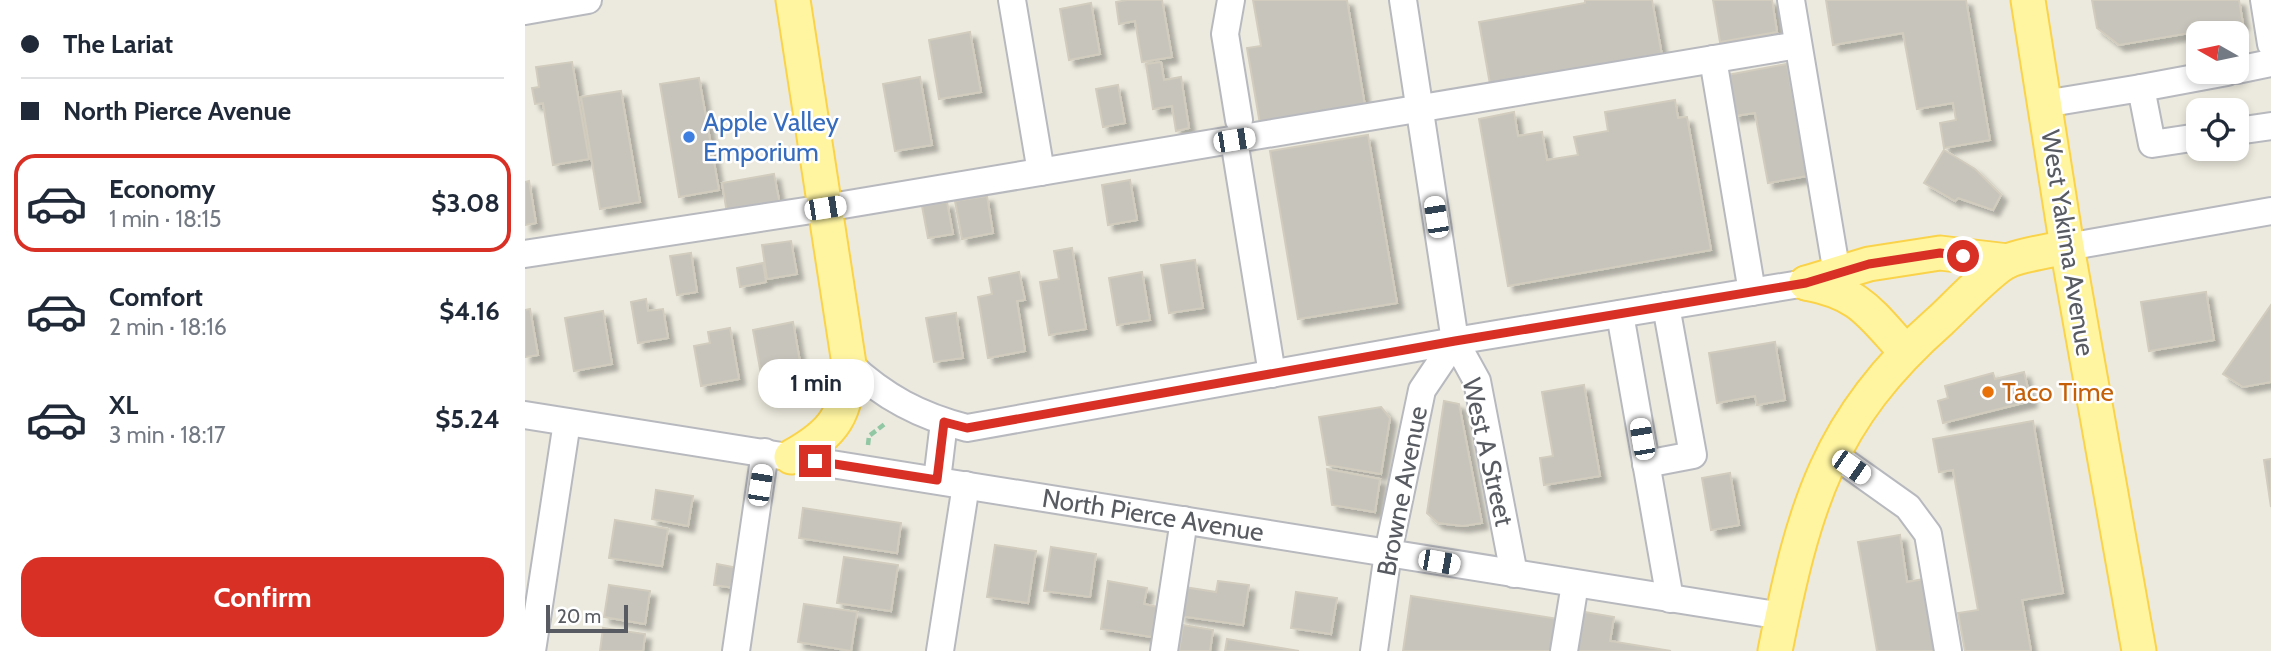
<!DOCTYPE html>
<html lang="en">
<head>
<meta charset="utf-8">
<style>
  body { margin:0; font-family:Cabin,sans-serif; background:#f6f6f7; color:#1f2937; height:100vh; display:flex; flex-direction:column; font-size:26px; white-space:nowrap }
  * { box-sizing:border-box; margin:0 }
  p { font-size:23px; color:#747a83 }
  .icon { flex:none; width:38px; height:38px; fill:none; stroke:currentColor; stroke-width:2; stroke-linecap:round; stroke-linejoin:round }
  .map { position:relative; flex:1; overflow:hidden }
  .drawer { display:flex; flex-direction:column; background:#fff; width:525px }
  .drawer>* { flex:none }
  .hud { display:grid; align-content:center; height:154px; padding:0 21px; background:#fff }
  .needle { width:46px; rotate:279deg }
  .buttons { position:absolute; left:1661px; top:21px; display:grid; gap:14px }
  .buttons a { display:grid; place-items:center; width:63px; height:63px; border-radius:14px; background:#fff; box-shadow:0 4px 10px #0003; font-size:35px }
  .scale { position:absolute; left:21px; bottom:18px; width:82px; box-sizing:border-box; padding-left:7px; border:4px solid #585b61; border-top:0; font-size:19px; line-height:24px; white-space:nowrap; color:#585b61; -webkit-text-stroke:5px #fff; paint-order:stroke }
  .end { position:absolute; width:32px; height:32px; margin:-16px; border:9px solid #d93025; background:#fff; box-shadow:0 0 0 4px #fff }
  .from { border-radius:50% }
  .bubble { position:absolute; height:49px; border-radius:21px; background:#fff; box-shadow:0 4px 10px #0003; font-size:23px; font-weight:700; line-height:49px; text-align:center }
  .car { position:absolute; width:21px; height:42px; margin:-21px -10px; border-radius:9px; box-shadow:0 0 5px 2px #0007; background:linear-gradient(#fff 24%,#345 0 40%,#fff 0 76%,#345 0 86%,#fff 0) }
  .hud b { display:flex; align-items:center; gap:24px; height:66px; font-size:26px }
  .hud b+b { border-top:2px solid #e0e1e3 }
  .hud i { width:18px; height:18px; background:#1f2937 }
  ul { padding:0; list-style:none }
  li { display:flex; align-items:center; gap:21px; height:98px; margin:0 14px 10px; padding:0 7px; border:4px solid transparent; border-radius:21px }
  li div { flex:1 }
  li b { display:block; font-size:26px }
  li em { font-style:normal; font-weight:700 }
  li.active { border-color:#d93025 }
  li>.icon { width:63px; height:63px; stroke-width:1.5 }
  .action { display:flex; gap:14px; margin-top:auto; padding:14px 21px }
  .action a { flex:1; height:80px; border-radius:21px; background:#d93025; color:#fff; font-size:28px; font-weight:700; line-height:80px; text-align:center }
  main { display:flex; flex:1; min-height:0 }
  .map>svg:first-child { display:block }
</style>
</head>
<body>
<main>
<section class="drawer">
<div class="hud">
<b><i class="from"></i>The Lariat</b>
<b><i></i>North Pierce Avenue</b>
</div>
<ul>
<li class="active"><svg class="icon" aria-label="car" viewBox="0 0 24 24"><path d="M5 17H2v-5l4-1 3-4h7l3 4 3 1v5h-3M9 17h6M6 11h13"/><circle cx="7" cy="17" r="2"/><circle cx="17" cy="17" r="2"/></svg><div><b>Economy</b><p>1 min · 18:15</p></div><em>$3.08</em></li>
<li><svg class="icon" aria-label="car" viewBox="0 0 24 24"><path d="M5 17H2v-5l4-1 3-4h7l3 4 3 1v5h-3M9 17h6M6 11h13"/><circle cx="7" cy="17" r="2"/><circle cx="17" cy="17" r="2"/></svg><div><b>Comfort</b><p>2 min · 18:16</p></div><em>$4.16</em></li>
<li><svg class="icon" aria-label="car" viewBox="0 0 24 24"><path d="M5 17H2v-5l4-1 3-4h7l3 4 3 1v5h-3M9 17h6M6 11h13"/><circle cx="7" cy="17" r="2"/><circle cx="17" cy="17" r="2"/></svg><div><b>XL</b><p>3 min · 18:17</p></div><em>$5.24</em></li>
</ul>
<div class="action"><a>Confirm</a></div>
</section>
<div class="map">
<svg width="1746" height="651" viewBox="0 0 1746 651">
  <defs>
    <filter id="shadow"><feDropShadow dx="6" dy="6" stdDeviation="2" flood-color="#0004"/></filter>
  </defs>
  <rect width="100%" height="100%" fill="#eceade"/>
  <!-- building -->
  <g fill="#c7c4bc" stroke="#d1ccbd" stroke-width="2" filter="url(#shadow)">
    <path d="M 602,0 L 637,0 L 647,57 L 617,62 L 610,21 L 594,24 L 591,2 Z"/>
    <path d="M 728,0 L 822,0 L 840,106 L 735,124 L 722,48 L 736,46 Z"/>
    <path d="M 1060,0 L 1127,0 L 1138,61 L 966,90 L 954,22 L 1060,3 Z"/>
    <path d="M 1188,0 L 1247,0 L 1252,32 L 1195,42 Z"/>
    <path d="M 1301,0 L 1441,0 L 1465,140 L 1419,148 L 1415,123 L 1431,120 L 1428,103 L 1392,109 L 1378,33 L 1308,45 Z"/>
    <path d="M 1567,0 L 1714,0 L 1718,24 L 1594,45 L 1572,28 Z"/>
    <path d="M 566,3 L 575,54 L 544,60 L 535,9 Z"/>
    <path d="M 445,32 L 456,92 L 414,99 L 404,40 Z"/>
    <path d="M 47,62 L 64,159 L 28,165 L 18,103 L 10,104 L 7,88 L 14,87 L 11,67 Z"/>
    <path d="M 636,62 L 639,80 L 656,77 L 664,128 L 651,131 L 647,106 L 628,109 L 621,64 Z"/>
    <path d="M 1262,64 L 1282,176 L 1243,183 L 1230,113 L 1209,116 L 1202,75 Z"/>
    <path d="M 395,77 L 407,145 L 370,151 L 358,84 Z"/>
    <path d="M 174,78 L 194,190 L 154,197 L 135,84 Z"/>
    <path d="M 593,85 L 600,123 L 578,127 L 571,89 Z"/>
    <path d="M 96,91 L 115,202 L 75,209 L 56,97 Z"/>
    <path d="M 1150,100 L 1153,118 L 1162,117 L 1186,250 L 983,286 L 954,119 L 989,112 L 993,136 L 1017,132 L 1022,160 L 1053,155 L 1049,137 L 1083,131 L 1080,112 Z"/>
    <path d="M 843,135 L 872,303 L 773,319 L 745,151 Z"/>
    <path d="M 1419,150 L 1450,169 L 1476,195 L 1468,210 L 1433,198 L 1430,201 L 1399,183 Z"/>
    <path d="M 249,174 L 255,205 L 202,213 L 197,183 Z"/>
    <path d="M 605,180 L 612,220 L 583,225 L 577,185 Z"/>
    <path d="M 4,181 L 11,223 L 0,225 L 0,182 Z"/>
    <path d="M 462,196 L 468,233 L 437,239 L 430,201 Z"/>
    <path d="M 422,202 L 428,234 L 403,238 L 397,206 Z"/>
    <path d="M 266,241 L 272,274 L 242,279 L 237,245 Z"/>
    <path d="M 547,248 L 561,329 L 524,335 L 515,282 L 534,279 L 529,251 Z"/>
    <path d="M 166,253 L 172,292 L 152,295 L 145,256 Z"/>
    <path d="M 670,260 L 678,308 L 644,313 L 636,265 Z"/>
    <path d="M 238,263 L 241,282 L 215,287 L 212,268 Z"/>
    <path d="M 494,272 L 500,300 L 492,301 L 500,351 L 463,358 L 453,297 L 467,294 L 464,278 Z"/>
    <path d="M 617,272 L 625,320 L 592,325 L 584,278 Z"/>
    <path d="M 1681,292 L 1689,340 L 1624,351 L 1616,302 Z"/>
    <path d="M 121,299 L 123,311 L 138,309 L 143,338 L 113,343 L 106,302 Z"/>
    <path d="M 1746,305 L 1746,382 L 1718,387 L 1698,374 Z"/>
    <path d="M 5,309 L 13,355 L 0,357 L 0,310 Z"/>
    <path d="M 78,311 L 87,364 L 49,371 L 40,318 Z"/>
    <path d="M 431,313 L 438,358 L 409,362 L 401,318 Z"/>
    <path d="M 268,322 L 278,379 L 238,385 L 228,330 Z"/>
    <path d="M 205,328 L 214,379 L 176,386 L 169,346 L 185,343 L 183,332 Z"/>
    <path d="M 1250,342 L 1260,400 L 1232,405 L 1230,396 L 1192,403 L 1184,353 Z"/>
    <path d="M 1499,372 L 1506,401 L 1418,423 L 1413,401 L 1423,398 L 1420,386 L 1468,373 L 1470,379 Z"/>
    <path d="M 1059,385 L 1075,476 L 1019,485 L 1015,458 L 1028,456 L 1017,392 Z"/>
    <path d="M 919,401 L 934,404 L 957,523 L 938,526 L 913,523 L 902,513 Z"/>
    <path d="M 856,407 L 865,418 L 856,474 L 802,465 L 794,417 Z"/>
    <path d="M 1508,421 L 1538,593 L 1497,600 L 1506,651 L 1440,651 L 1433,613 L 1453,610 L 1428,470 L 1414,472 L 1408,439 Z"/>
    <path d="M 1746,459 L 1746,507 L 1739,460 Z"/>
    <path d="M 802,469 L 855,479 L 850,512 L 807,505 Z"/>
    <path d="M 1205,473 L 1214,525 L 1186,530 L 1177,478 Z"/>
    <path d="M 131,490 L 168,496 L 163,526 L 127,519 Z"/>
    <path d="M 278,508 L 376,523 L 372,553 L 274,538 Z"/>
    <path d="M 90,520 L 143,529 L 137,566 L 84,558 Z"/>
    <path d="M 1375,535 L 1382,582 L 1399,579 L 1412,651 L 1352,651 L 1333,542 Z"/>
    <path d="M 470,545 L 511,551 L 503,603 L 462,597 Z"/>
    <path d="M 526,547 L 571,554 L 565,597 L 519,591 Z"/>
    <path d="M 319,557 L 373,565 L 366,611 L 312,603 Z"/>
    <path d="M 192,564 L 213,568 L 210,588 L 189,585 Z"/>
    <path d="M 583,581 L 622,588 L 619,604 L 633,607 L 627,637 L 576,629 Z"/>
    <path d="M 693,581 L 724,585 L 718,625 L 655,616 L 659,587 L 691,592 Z"/>
    <path d="M 84,585 L 125,591 L 120,624 L 79,617 Z"/>
    <path d="M 771,592 L 812,598 L 806,634 L 766,628 Z"/>
    <path d="M 886,596 L 1040,620 L 1035,651 L 878,651 Z"/>
    <path d="M 279,604 L 332,612 L 326,651 L 273,642 Z"/>
    <path d="M 1054,611 L 1089,617 L 1085,641 L 1146,651 L 1048,651 Z"/>
    <path d="M 658,625 L 688,630 L 685,651 L 654,651 Z"/>
    <path d="M 78,628 L 120,634 L 118,651 L 75,651 Z"/>
    <path d="M 702,639 L 774,651 L 700,651 Z"/>
  </g>
  <g fill="none" stroke-linecap="round" stroke-linejoin="round">
    <defs>
      <g id="minor">
        <path d="M 487,0 L 516,172"/>
        <path d="M 706,0 L 700,34 L 714,120"/>
        <path d="M 878,0 L 930,341 L 952,381 L 989,574"/>
        <path d="M 1266,0 L 1312,274"/>
        <path d="M 1739,0 L 1746,44"/>
        <path d="M 0,11 L 63,0"/>
        <path d="M 1188,59 L 1227,292"/>
        <path d="M 1712,70 L 1746,63"/>
        <path d="M 1616,88 L 1702,72"/>
        <path d="M 1519,104 L 1616,88 L 1627,144 L 1673,137"/>
        <path d="M 1712,131 L 1746,126"/>
        <path d="M 709,140 L 747,374"/>
        <path d="M 1542,247 L 1746,211"/>
        <path d="M 0,254 L 300,208 L 1273,45"/>
        <path d="M 1095,314 L 1145,599"/>
        <path d="M 324,364 C 359,397 395,416 442,428 L 930,341 L 1281,283"/>
        <path d="M 0,415 L 1257,616"/>
        <path d="M 1307,453 L 1383,507 L 1403,534 L 1423,651"/>
        <path d="M 1121,464 L 1168,455 L 1141,306"/>
        <path d="M 412,480 L 419,422"/>
        <path d="M 7,651 L 42,422"/>
        <path d="M 211,651 L 240,452"/>
        <path d="M 415,651 L 441,485"/>
        <path d="M 639,651 L 659,520"/>
        <path d="M 849,651 L 863,553 L 897,390 L 930,341"/>
        <path d="M 1039,651 L 1050,584"/>
      </g>
      <g id="major">
        <path d="M 1503,0 L 1542,247 L 1614,651"/>
        <path d="M 1281,283 L 1344,264 L 1415,253 L 1483,261"/>
        <path d="M 1281,283 C 1335,293 1345,313 1380,351"/>
        <path d="M 266,457 C 311,432 321,415 324,364 L 268,0"/>
        <path d="M 1250,651 C 1279,507 1302,420 1416,320 C 1431,306 1469,266 1485,260 C 1502,254 1523,251 1542,247"/>
      </g>
    </defs>
    <!-- minor casing -->
    <use href="#minor" stroke="#b7b9bf" stroke-width="30"/>
    <!-- major casing -->
    <use href="#major" stroke="#fad34a" stroke-width="37"/>
    <!-- path -->
    <path stroke="#92c7a4" stroke-width="4.5" stroke-dasharray="7 3.5" stroke-linecap="butt" d="M 343,445 L 344,436 L 361,423"/>
    <!-- minor -->
    <use href="#minor" stroke="#fff" stroke-width="26"/>
    <!-- major -->
    <use href="#major" stroke="#fff5a1" stroke-width="33"/>
  </g>
  <g fill="none" stroke-linecap="round" stroke-linejoin="round">
    <!-- route -->
    <path stroke="#d93025" stroke-width="9" d="M 290,461 L 412,480 L 419,422 L 442,428 L 930,341 L 1281,283 L 1344,264 L 1415,253 L 1438,256"/>
  </g>
  <!-- markers -->
  <circle fill="#3f7fe0" stroke="#fff" stroke-width="2.5" cx="164" cy="137" r="7"/>
  <circle fill="#e8710a" stroke="#fff" stroke-width="2.5" cx="1463" cy="392" r="7"/>
  <g text-anchor="middle" dominant-baseline="central" stroke-width="5" stroke-linejoin="round" paint-order="stroke">
    <!-- shop labels -->
    <g font-size="26" fill="#366cbe" stroke="#fff" text-anchor="start">
      <text x="178" y="122">Apple Valley<tspan x="178" dy="30">Emporium</tspan></text>
    </g>
    <!-- street labels -->
    <g font-size="26" fill="#585b61" stroke="#fff">
      <text transform="translate(1543 243) rotate(81)">West Yakima Avenue</text>
      <text transform="translate(963 452) rotate(77)">West A Street</text>
      <text transform="translate(877 491) rotate(-79)">Browne Avenue</text>
      <text transform="translate(628 515) rotate(9)">North Pierce Avenue</text>
    </g>
    <!-- food labels -->
    <g font-size="26" fill="#c56008" stroke="#fff" text-anchor="start">
      <text x="1477" y="392">Taco Time</text>
    </g>
  </g>
</svg>
<div class="buttons">
<a><svg class="needle" viewBox="-14 -14 28 28"><path d="M0-13l5 13h-10z" fill="#e53935"/><path d="M0 13l5-13h-10z" fill="#747a83"/></svg></a>
<a><svg class="icon" aria-label="locate" viewBox="0 0 24 24"><circle cx="12" cy="12" r="6"/><path d="M12 2v4M12 18v4M2 12h4M18 12h4"/></svg></a>
</div>
<div class="scale">20 m</div>
<i class="end from" style="left:1438px;top:256px"></i>
<i class="end" style="left:290px;top:461px"></i>
<div class="bubble" style="left:233px;top:359px;width:116px">1 min</div>
<i class="car" style="left:709px;top:140px;rotate:81deg"></i>
<i class="car" style="left:300px;top:208px;rotate:81deg"></i>
<i class="car" style="left:911px;top:217px;rotate:351deg"></i>
<i class="car" style="left:1117px;top:439px;rotate:350deg"></i>
<i class="car" style="left:1326px;top:467px;rotate:125deg"></i>
<i class="car" style="left:235px;top:485px;rotate:9deg"></i>
<i class="car" style="left:914px;top:562px;rotate:100deg"></i>
</div>
</main>
</body>
</html>
